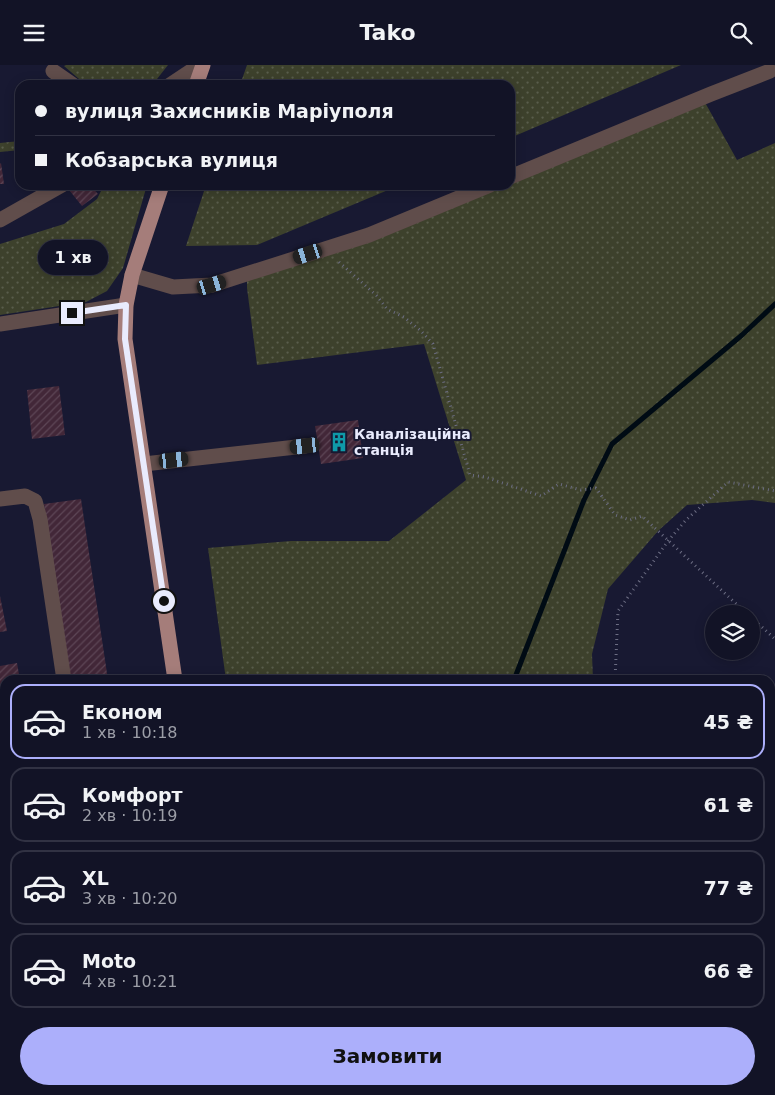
<!DOCTYPE html>
<html lang="uk">
<head>
<meta charset="utf-8">
<style>
  body { margin:0; font-family:"DejaVu Sans",sans-serif; background:#1b1c2e; color:#f1f3f6; height:100vh; display:flex; flex-direction:column; font-size:19px; white-space:nowrap }
  * { box-sizing:border-box; margin:0 }
  p { font-size:16px; color:#9c9ea7 }
  .icon { flex:none; width:28px; height:28px; fill:none; stroke:currentColor; stroke-width:2; stroke-linecap:round; stroke-linejoin:round }
  .map { position:relative; flex:1; overflow:hidden }
  .side { position:absolute; left:0px; top:610px; width:775px; height:420px; display:flex; flex-direction:column; background:#121326; border-radius:15px 15px 0 0; box-shadow:0 2px 12px #0003,0 0 0 1px #313243 }
  .side>* { flex:none }
  .top-card { position:absolute; left:15px; top:15px; width:500px; height:110px; border-radius:15px; box-shadow:0 2px 12px #0003,0 0 0 1px #313243; display:grid; align-content:center; height:110px; padding:0 20px; background:#121326 }
  .buttons { position:absolute; left:705px; top:540px; display:grid; gap:10px }
  .buttons a { display:grid; place-items:center; width:55px; height:55px; border-radius:50%; background:#121326; box-shadow:0 2px 12px #0003,0 0 0 1px #313243; font-size:25px }
  .end { position:absolute; width:22px; height:22px; margin:-11px; border:6px solid #e9ebfd; background:#111; box-shadow:0 0 0 2px #111 }
  .from { border-radius:50% }
  .bubble { position:absolute; height:35px; border-radius:18px; background:#121326; box-shadow:0 2px 12px #0003,0 0 0 1px #313243; font-size:16px; font-weight:600; line-height:35px; text-align:center }
  .car { position:absolute; width:15px; height:30px; margin:-15px -8px; border-radius:6px; box-shadow:0 0 4px 1px #0007; background:linear-gradient(#222 24%,#8ab4d8 0 40%,#222 0 76%,#8ab4d8 0 86%,#222 0) }
  .top-card b { display:flex; align-items:center; gap:18px; height:48px; font-size:19px }
  .top-card b+b { border-top:1px solid #313243 }
  .top-card i { width:12px; height:12px; background:#f1f3f6 }
  ul { padding:9px 0 0; list-style:none }
  li { display:flex; align-items:center; gap:15px; height:75px; margin:0 10px 8px; padding:0 10px; border:2px solid #313243; border-radius:15px }
  li div { flex:1 }
  li b { display:block; font-size:19px }
  li em { font-style:normal; font-weight:600 }
  li.selected { border-color:#acaffb }
  li>.icon { width:45px; height:45px; stroke-width:1.5 }
  .cta { display:flex; gap:10px; margin-top:auto; padding:10px 20px }
  .cta a { flex:1; height:58px; border-radius:30px; background:#acaffb; color:#111; font-size:20px; font-weight:600; line-height:58px; text-align:center }
  header { display:flex; justify-content:space-between; align-items:center; height:65px; padding:0 20px; background:#121326; font-size:22px; font-weight:600 }
  .map>svg:first-child { display:block }
</style>
</head>
<body>
<header><svg class="icon" aria-label="menu" viewBox="0 0 24 24"><path d="M4 6h16M4 12h16M4 18h16"/></svg>Tako<svg class="icon" aria-label="search" viewBox="0 0 24 24"><circle cx="10" cy="10" r="6"/><path d="M15 15l6 6"/></svg></header>
<div class="map">
<svg width="775" height="1030" viewBox="0 0 775 1030">
  <defs>
    <pattern id="grass-dots" width="8" height="8" patternUnits="userSpaceOnUse" patternTransform="scale(1.25)"><rect width="8" height="8" fill="#3d412c"/><path d="M2 2h.1M6 6h.1" fill="none" stroke="#595d4c" stroke-width="1.8" stroke-linecap="round"/></pattern>
    <pattern id="building-hatch" width="6" height="6" patternUnits="userSpaceOnUse" patternTransform="scale(1.25)"><rect width="6" height="6" fill="#422738"/><path d="M-1 1l2-2M0 6l6-6M5 7l2-2" fill="none" stroke="#5d4656"/></pattern>
  </defs>
  <rect width="100%" height="100%" fill="#181932"/>
  <!-- grass -->
  <g fill="url(#grass-dots)">
    <path d="M 66,0 L 168,0 L 157,14 L 149,20 L 86,20 L 64,1 Z"/>
    <path d="M 247,0 L 681,0 L 510,73 L 510,20 L 240,20 Z"/>
    <path d="M 702,32 L 737,95 L 775,78 L 775,438 L 752,435 L 687,440 L 658,466 L 608,524 L 592,589 L 593,615 L 226,615 L 208,483 L 291,476 L 389,476 L 466,415 L 424,279 L 257,300 L 247,223 L 247,209 L 490,120 L 510,120 L 510,112 Z"/>
    <path d="M 20,76 L 20,85 L 0,87 L 0,78 Z"/>
    <path d="M 104,120 L 147,120 L 123,203 L 107,226 L 86,237 L 0,250 L 0,179 L 64,159 L 97,134 Z"/>
    <path d="M 206,120 L 400,120 L 257,180 L 186,181 Z"/>
    <path d="M 282,1025 L 645,1025 L 646,1030 L 283,1030 Z"/>
  </g>
  <g fill="none" stroke-linecap="round" stroke-linejoin="round">
    <!-- stream -->
    <g stroke="#000b14" stroke-width="5">
      <path d="M 514,615 L 584,435 L 612,379 L 742,270 L 775,239"/>
      <path d="M 454,1025 L 454,1030"/>
    </g>
  </g>
  <!-- building -->
  <g fill="url(#building-hatch)">
    <path d="M 1,98 L 4,119 L 0,119 L 0,99 Z"/>
    <path d="M 65,120 L 90,120 L 98,129 L 82,141 Z"/>
    <path d="M 59,321 L 65,370 L 32,374 L 27,325 Z"/>
    <path d="M 358,355 L 363,393 L 321,399 L 315,361 Z"/>
    <path d="M 81,434 L 108,615 L 70,615 L 44,439 Z"/>
    <path d="M 0,531 L 7,566 L 0,567 Z"/>
    <path d="M 17,598 L 20,615 L 5,615 L 5,666 L 0,667 L 0,601 Z"/>
  </g>
  <g fill="none" stroke-linecap="round" stroke-linejoin="round">
    <!-- path -->
    <g stroke="#6c6d83" stroke-width="3" stroke-dasharray="1 4" stroke-linecap="butt">
      <path d="M 339,197 L 377,231 L 387,244 L 404,252 L 421,266 L 433,279 L 470,410 L 485,412 L 541,431 L 559,419 L 581,425 L 596,423 L 615,450 L 630,455 L 642,451 L 747,549"/>
      <path d="M 751,552 L 775,574"/>
      <path d="M 615,615 L 618,546 L 668,476 L 686,455 L 728,417 L 775,426"/>
      <path d="M 770,989 L 775,996"/>
      <path d="M 671,1025 L 672,1030"/>
    </g>
    <!-- minor -->
    <g stroke="#604d4b" stroke-width="15">
      <path d="M 53,6 L 73,20"/>
      <path d="M 170,20 L 200,0"/>
      <path d="M 510,112 L 711,29 L 770,6"/>
      <path d="M 0,155 L 62,120"/>
      <path d="M 132,210 L 173,222 L 212,220 L 369,170 L 490,120"/>
      <path d="M 0,259 L 126,240"/>
      <path d="M 144,399 L 305,381"/>
      <path d="M 0,434 L 25,431 L 35,436 L 40,454 L 64,615"/>
      <path d="M 0,703 L 5,702"/>
      <path d="M 125,1025 L 126,1030"/>
      <path d="M 168,1030 L 198,1025"/>
    </g>
    <!-- major -->
    <g stroke="#a57d7a" stroke-width="15">
      <path d="M 196,20 L 203,0"/>
      <path d="M 162,120 L 132,210 L 126,240 L 125,274 L 175,615"/>
      <path d="M 234,1025 L 235,1030"/>
    </g>
  </g>
  <g fill="none" stroke-linecap="round" stroke-linejoin="round">
    <!-- route -->
    <path stroke="#e9ebfd" stroke-width="6" d="M 72,248 L 126,240 L 125,274 L 164,536"/>
  </g>
  <!-- icons -->
  <defs>
    <symbol id="building-bare" viewBox="-9 -9 18 18"><path d="M-4-6H4V6H1V3H-1V6H-4ZM-2.5-4.3h1.7v1.8h-1.7ZM.8-4.3h1.7v1.8H.8ZM-2.5-1h1.7V.8h-1.7ZM.8-1h1.7V.8H.8Z" fill="#0f9aa8" stroke="#181932" stroke-width="2.5" paint-order="stroke"/></symbol>
  </defs>
  <g fill-rule="evenodd">
    <use href="#building-bare" x="325" y="363" width="28" height="28"/>
  </g>
  <g text-anchor="middle" dominant-baseline="central" stroke-width="4" stroke-linejoin="round" paint-order="stroke">
    <!-- poi labels -->
    <g font-size="14" font-weight="bold" fill="#e9ebfd" stroke="#181932" text-anchor="start">
      <text x="354" y="369">Каналізаційна<tspan x="354" dy="16">станція</tspan></text>
    </g>
  </g>
</svg>
<div class="buttons">
<a><svg class="icon" aria-label="layers" viewBox="0 0 24 24"><path d="M12 4l9 5-9 5-9-5zM3 14l9 5 9-5"/></svg></a>
</div>
<i class="end from" style="left:164px;top:536px"></i>
<i class="end" style="left:72px;top:248px"></i>
<div class="bubble" style="left:38px;top:175px;width:70px">1 хв</div>
<i class="car" style="left:308px;top:189px;rotate:252deg"></i>
<i class="car" style="left:212px;top:220px;rotate:73deg"></i>
<i class="car" style="left:305px;top:381px;rotate:264deg"></i>
<i class="car" style="left:174px;top:395px;rotate:84deg"></i>
<div class="top-card">
<b><i class="from"></i>вулиця Захисників Маріуполя</b>
<b><i></i>Кобзарська вулиця</b>
</div>
<section class="side">
<ul>
<li class="selected"><svg class="icon" aria-label="car" viewBox="0 0 24 24"><path d="M5 17H2v-5l4-1 3-4h7l3 4 3 1v5h-3M9 17h6M6 11h13"/><circle cx="7" cy="17" r="2"/><circle cx="17" cy="17" r="2"/></svg><div><b>Економ</b><p>1 хв · 10:18</p></div><em>45 ₴</em></li>
<li><svg class="icon" aria-label="car" viewBox="0 0 24 24"><path d="M5 17H2v-5l4-1 3-4h7l3 4 3 1v5h-3M9 17h6M6 11h13"/><circle cx="7" cy="17" r="2"/><circle cx="17" cy="17" r="2"/></svg><div><b>Комфорт</b><p>2 хв · 10:19</p></div><em>61 ₴</em></li>
<li><svg class="icon" aria-label="car" viewBox="0 0 24 24"><path d="M5 17H2v-5l4-1 3-4h7l3 4 3 1v5h-3M9 17h6M6 11h13"/><circle cx="7" cy="17" r="2"/><circle cx="17" cy="17" r="2"/></svg><div><b>XL</b><p>3 хв · 10:20</p></div><em>77 ₴</em></li>
<li><svg class="icon" aria-label="car" viewBox="0 0 24 24"><path d="M5 17H2v-5l4-1 3-4h7l3 4 3 1v5h-3M9 17h6M6 11h13"/><circle cx="7" cy="17" r="2"/><circle cx="17" cy="17" r="2"/></svg><div><b>Moto</b><p>4 хв · 10:21</p></div><em>66 ₴</em></li>
</ul>
<div class="cta"><a>Замовити</a></div>
</section>
</div>
</body>
</html>
